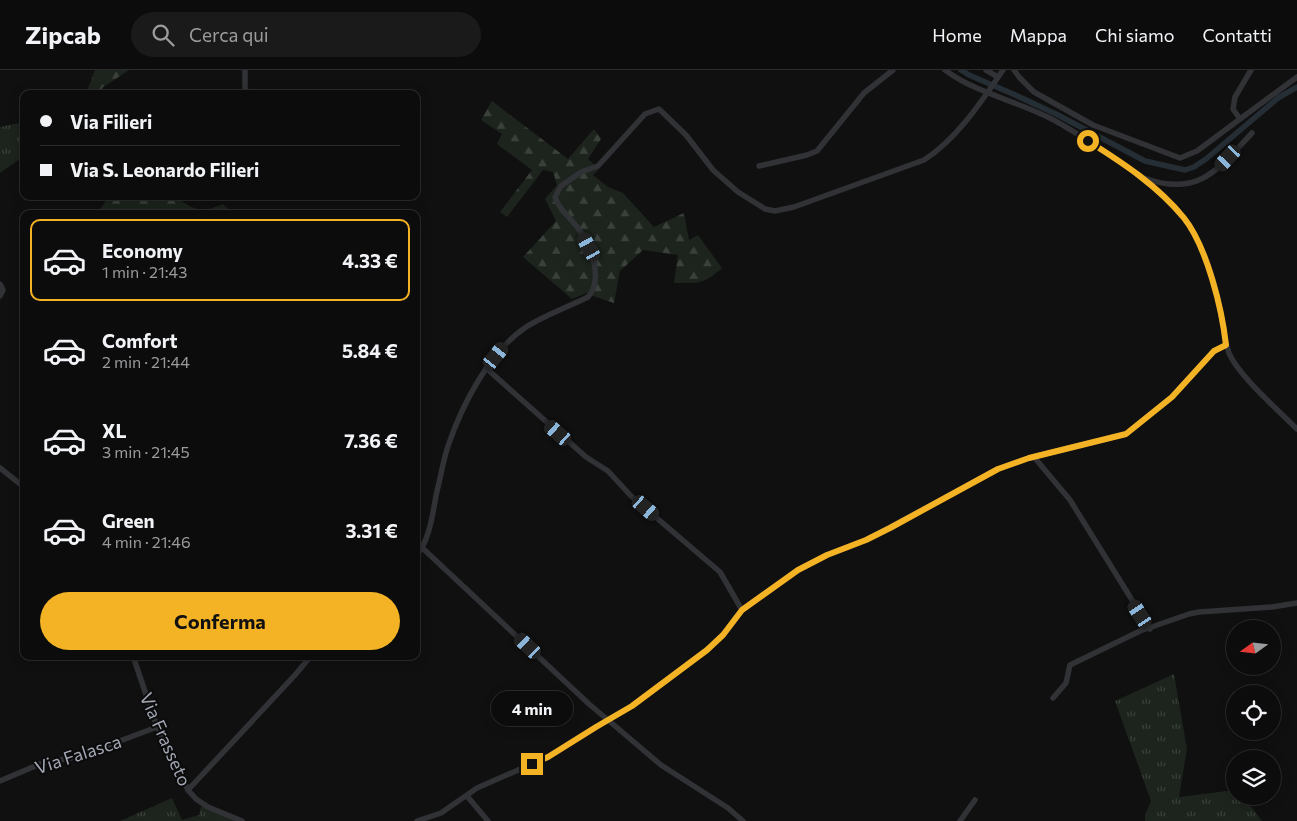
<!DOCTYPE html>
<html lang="it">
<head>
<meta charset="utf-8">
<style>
  body { margin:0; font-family:Commissioner,sans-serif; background:#1a1a1b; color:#f1f3f6; height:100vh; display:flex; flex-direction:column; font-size:19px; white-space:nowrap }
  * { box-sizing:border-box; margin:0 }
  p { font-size:16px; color:#9a9b9d }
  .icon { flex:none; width:28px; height:28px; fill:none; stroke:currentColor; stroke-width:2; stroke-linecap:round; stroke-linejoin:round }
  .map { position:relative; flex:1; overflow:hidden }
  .side { position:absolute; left:20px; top:140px; width:400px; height:450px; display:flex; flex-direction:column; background:#0c0c0d; border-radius:10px; box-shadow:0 2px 12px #0003,0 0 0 1px #2c2c2e }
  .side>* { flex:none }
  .hud { position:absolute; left:20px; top:20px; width:400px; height:110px; border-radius:10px; box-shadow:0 2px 12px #0003,0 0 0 1px #2c2c2e; display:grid; align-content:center; height:110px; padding:0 20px; background:#0c0c0d }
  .needle { width:32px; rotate:255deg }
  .controls { position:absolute; left:1226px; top:550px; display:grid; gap:10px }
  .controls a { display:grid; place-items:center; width:55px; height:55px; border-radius:50%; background:#0c0c0d; box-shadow:0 2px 12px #0003,0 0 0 1px #2c2c2e; font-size:25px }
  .end { position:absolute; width:22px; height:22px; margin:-11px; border:6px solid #f4b325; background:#111; box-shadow:0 0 0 2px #111 }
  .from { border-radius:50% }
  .bubble { position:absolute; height:35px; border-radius:18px; background:#0c0c0d; box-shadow:0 2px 12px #0003,0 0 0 1px #2c2c2e; font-size:16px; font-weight:700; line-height:35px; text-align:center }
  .car { position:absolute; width:15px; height:30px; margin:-15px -8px; border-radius:6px; box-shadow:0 0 4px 1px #0007; background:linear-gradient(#222 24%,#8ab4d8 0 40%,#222 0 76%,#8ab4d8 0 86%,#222 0) }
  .hud b { display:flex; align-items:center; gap:18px; height:48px; font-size:19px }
  .hud b+b { border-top:1px solid #2c2c2e }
  .hud i { width:12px; height:12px; background:#f1f3f6 }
  ul { padding:9px 0 0; list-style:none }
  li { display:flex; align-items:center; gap:15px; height:82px; margin:0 10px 8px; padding:0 10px; border:2px solid transparent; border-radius:10px }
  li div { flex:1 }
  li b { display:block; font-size:19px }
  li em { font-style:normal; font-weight:700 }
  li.selected { border-color:#f4b325 }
  li>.icon { width:45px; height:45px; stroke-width:1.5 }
  .primary-button { display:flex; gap:10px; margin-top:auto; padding:10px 20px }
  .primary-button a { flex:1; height:58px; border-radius:30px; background:#f4b325; color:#111; font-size:20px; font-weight:700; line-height:58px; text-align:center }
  header { display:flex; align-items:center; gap:30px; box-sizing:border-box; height:70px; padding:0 25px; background:#0c0c0d; border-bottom:1px solid #2c2c2e }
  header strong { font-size:24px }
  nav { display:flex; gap:28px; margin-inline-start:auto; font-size:18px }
  .search { width:350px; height:45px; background:#1a1a1b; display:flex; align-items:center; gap:12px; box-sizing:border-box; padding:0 18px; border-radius:28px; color:#9a9b9d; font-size:19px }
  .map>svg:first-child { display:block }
</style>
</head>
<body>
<header>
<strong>Zipcab</strong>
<div class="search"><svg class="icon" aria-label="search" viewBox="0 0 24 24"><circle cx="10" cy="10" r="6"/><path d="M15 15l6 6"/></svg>Cerca qui</div>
<nav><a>Home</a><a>Mappa</a><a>Chi siamo</a><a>Contatti</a></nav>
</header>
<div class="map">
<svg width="1297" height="751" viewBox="0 0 1297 751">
  <defs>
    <pattern id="grass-tufts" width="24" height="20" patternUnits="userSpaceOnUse" patternTransform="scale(1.25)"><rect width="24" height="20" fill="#1c241d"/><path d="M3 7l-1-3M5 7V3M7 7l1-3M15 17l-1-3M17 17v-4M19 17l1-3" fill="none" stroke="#3a413b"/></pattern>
    <pattern id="forest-firs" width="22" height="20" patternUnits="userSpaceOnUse" patternTransform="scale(1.25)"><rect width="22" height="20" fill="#1c241d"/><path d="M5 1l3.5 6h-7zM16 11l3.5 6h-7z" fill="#3a413b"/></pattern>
  </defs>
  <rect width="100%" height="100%" fill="#101011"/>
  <!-- grass -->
  <g fill="url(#grass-tufts)">
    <path d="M 24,52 L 24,86 L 0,103 L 0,57 Z"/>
    <path d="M 1174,604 L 1187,679 L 1179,727 L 1235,720 L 1235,726 L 1243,726 L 1262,751 L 1145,751 L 1145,745 L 1151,731 L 1115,631 Z"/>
    <path d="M 172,728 L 182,750 L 199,745 L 201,736 L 237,751 L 120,751 Z"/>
  </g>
  <!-- forest -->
  <g fill="url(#forest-firs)">
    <path d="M 95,0 L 129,0 L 102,18 L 102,24 L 88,24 L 87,21 Z"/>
    <path d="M 492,31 L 568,89 L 594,59 L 601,69 L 588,89 L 599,99 L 593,105 L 608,117 L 623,123 L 654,157 L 684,143 L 689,170 L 698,165 L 722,198 C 703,215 698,213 674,213 L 678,185 L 643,180 L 620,201 L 614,233 L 593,226 L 589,222 L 572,229 L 523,187 L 556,151 L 545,129 L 557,115 L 553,102 L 543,100 L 507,147 L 500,142 L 532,100 L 497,74 L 502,64 L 481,50 Z"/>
    <path d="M 109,126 L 179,126 L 180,130 C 197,142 204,142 223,134 L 233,144 L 97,144 Z"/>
  </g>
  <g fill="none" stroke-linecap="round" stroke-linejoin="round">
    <!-- canal -->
    <path stroke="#262e35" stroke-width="5.5" d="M 961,0 L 969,5 L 1013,24 L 1056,44 L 1145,91 L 1185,100 L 1194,97 L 1206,89 L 1278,28 L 1297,17"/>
    <!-- minor -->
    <g stroke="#313236" stroke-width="5.5">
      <path d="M 245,0 L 245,18 L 248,24"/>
      <path d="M 945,0 C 973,21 1009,29 1041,44 C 1058,51 1074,62 1090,72 C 1124,94 1158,116 1184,148 C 1201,169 1215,212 1220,239 C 1223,253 1224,270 1229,283 C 1238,305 1279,341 1297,359"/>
      <path d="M 986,0 L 998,7"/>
      <path d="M 1014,0 L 1019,7 L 1034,22 L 1093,55 L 1180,88 L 1197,81 L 1240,49 L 1233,39 L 1235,27 L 1251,0"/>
      <path d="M 1240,49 L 1297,7"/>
      <path d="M 759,96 L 807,85 L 817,81 L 864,23 L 893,0"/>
      <path d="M 1144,108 C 1199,128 1218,99 1252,63"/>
      <path d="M 0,214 L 3,220 L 0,226"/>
      <path d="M 486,298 L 586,387 L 608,401 L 631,426 L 720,502 L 742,540"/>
      <path d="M 1034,387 L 1070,430 L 1150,559"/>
      <path d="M 0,398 L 24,417"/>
      <path d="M 416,472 L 589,634 L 608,650 L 632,636 L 707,580 L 723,565 L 742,540 L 798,500 L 827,485 L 866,470 L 998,399 L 1029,388 L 1126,364 L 1172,327 L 1214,281 L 1226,275"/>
      <path d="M 416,485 C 430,472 433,440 437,421 C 441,406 443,391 448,376 C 462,335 489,282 526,257 C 545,245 568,237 588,227 C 604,209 591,176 578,158 C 570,147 559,140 555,127 L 561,116 L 581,102 L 598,96 L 645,44 L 659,39 L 686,65 L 713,100 L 738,122 L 765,139 L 775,141 L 794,137 L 924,90 C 957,69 981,32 1003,0"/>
      <path d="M 133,586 L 157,657 L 188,720 L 196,729 L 208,737 L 242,751"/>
      <path d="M 1053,628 L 1066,613 L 1070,595 L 1140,561 L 1189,544 L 1199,542 L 1272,537 L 1297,533"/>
      <path d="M 0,711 L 40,694 L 80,686 L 157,657"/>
      <path d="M 188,720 L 295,605 L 311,586"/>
      <path d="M 467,726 L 488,751"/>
      <path d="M 417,751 L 441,743 L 477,718 L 548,687 L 608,650 L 661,695 L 728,738 L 743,751"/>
      <path d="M 960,751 L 975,730"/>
    </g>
  </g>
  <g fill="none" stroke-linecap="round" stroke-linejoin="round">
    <!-- route -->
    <path stroke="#f4b325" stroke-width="6" d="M 532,694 L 548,687 L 596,657 L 632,636 L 707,580 L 723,565 L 742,540 L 798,500 L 827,485 L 866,470 L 890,458 L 998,399 L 1029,388 L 1126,364 L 1172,327 L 1214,281 L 1226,275 C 1222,239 1207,177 1184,148 C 1158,116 1123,93 1088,71"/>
  </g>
  <g text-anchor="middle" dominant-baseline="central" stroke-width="4" stroke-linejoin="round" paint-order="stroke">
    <!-- street labels -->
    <g font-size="18" fill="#a1a6b2" stroke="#0b0b0c">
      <text transform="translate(166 669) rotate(66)">Via Frasseto</text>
      <text transform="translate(78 684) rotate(-18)">Via Falasca</text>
    </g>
  </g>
</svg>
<div class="controls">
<a><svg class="needle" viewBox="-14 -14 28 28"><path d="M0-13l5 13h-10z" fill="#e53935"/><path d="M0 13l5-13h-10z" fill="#9a9b9d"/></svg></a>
<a><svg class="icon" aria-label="locate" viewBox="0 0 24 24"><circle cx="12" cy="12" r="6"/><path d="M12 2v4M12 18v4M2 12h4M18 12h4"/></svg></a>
<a><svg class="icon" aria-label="layers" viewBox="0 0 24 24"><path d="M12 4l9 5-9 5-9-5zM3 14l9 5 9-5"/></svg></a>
</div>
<i class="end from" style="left:1088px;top:71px"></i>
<i class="end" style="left:532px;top:694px"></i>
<div class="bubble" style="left:491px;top:621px;width:82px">4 min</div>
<i class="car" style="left:1228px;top:88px;rotate:223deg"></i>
<i class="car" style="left:589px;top:177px;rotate:331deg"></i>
<i class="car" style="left:496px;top:286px;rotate:39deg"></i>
<i class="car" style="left:558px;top:363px;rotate:311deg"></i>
<i class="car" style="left:646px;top:438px;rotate:131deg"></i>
<i class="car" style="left:1140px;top:544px;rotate:327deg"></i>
<i class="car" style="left:528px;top:576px;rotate:313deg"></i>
<div class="hud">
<b><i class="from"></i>Via Filieri</b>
<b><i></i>Via S. Leonardo Filieri</b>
</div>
<section class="side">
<ul>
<li class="selected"><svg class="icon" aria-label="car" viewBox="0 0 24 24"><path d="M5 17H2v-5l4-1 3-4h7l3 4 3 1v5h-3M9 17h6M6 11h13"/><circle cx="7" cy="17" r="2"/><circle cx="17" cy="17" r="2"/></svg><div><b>Economy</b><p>1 min · 21:43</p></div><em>4.33 €</em></li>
<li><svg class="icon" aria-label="car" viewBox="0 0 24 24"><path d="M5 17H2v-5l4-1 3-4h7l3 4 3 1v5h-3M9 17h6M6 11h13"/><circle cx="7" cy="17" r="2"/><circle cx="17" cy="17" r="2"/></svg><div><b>Comfort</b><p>2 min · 21:44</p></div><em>5.84 €</em></li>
<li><svg class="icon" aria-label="car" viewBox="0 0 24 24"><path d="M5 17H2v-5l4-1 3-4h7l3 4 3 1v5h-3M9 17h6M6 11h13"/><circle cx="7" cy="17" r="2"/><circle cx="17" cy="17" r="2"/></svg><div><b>XL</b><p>3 min · 21:45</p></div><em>7.36 €</em></li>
<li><svg class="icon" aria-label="car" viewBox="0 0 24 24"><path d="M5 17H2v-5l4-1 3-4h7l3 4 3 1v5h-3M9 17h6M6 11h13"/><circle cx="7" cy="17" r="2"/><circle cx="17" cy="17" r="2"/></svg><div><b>Green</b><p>4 min · 21:46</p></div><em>3.31 €</em></li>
</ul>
<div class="primary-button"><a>Conferma</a></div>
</section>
</div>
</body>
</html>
